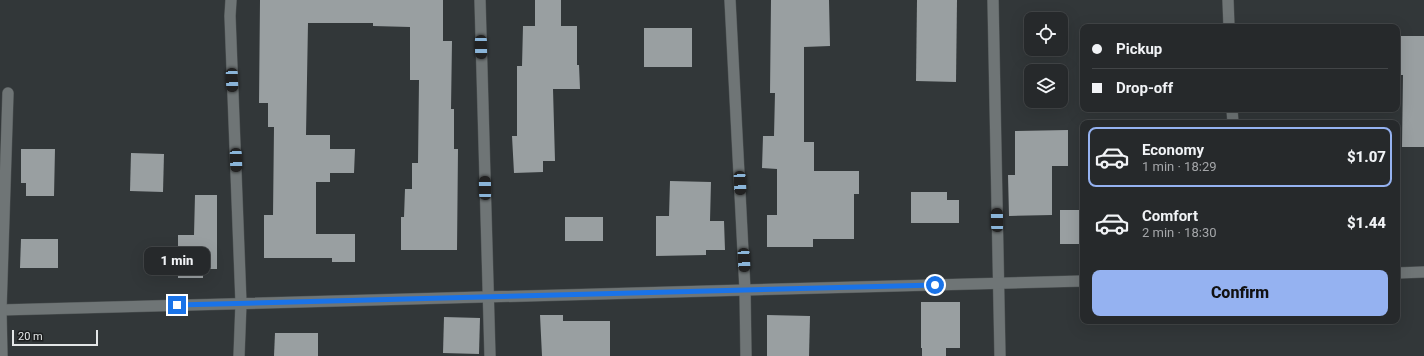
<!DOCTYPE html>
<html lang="en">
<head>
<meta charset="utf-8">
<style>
  body { margin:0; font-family:Roboto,sans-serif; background:#323537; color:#f1f3f6; height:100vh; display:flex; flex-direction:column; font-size:15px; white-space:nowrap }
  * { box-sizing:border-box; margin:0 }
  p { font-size:13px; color:#a4a6a9 }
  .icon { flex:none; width:22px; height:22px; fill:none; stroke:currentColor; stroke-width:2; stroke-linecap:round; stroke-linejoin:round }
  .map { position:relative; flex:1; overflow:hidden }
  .details { position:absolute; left:1080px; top:120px; width:320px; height:204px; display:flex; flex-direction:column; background:#26292b; border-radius:8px; box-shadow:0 4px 16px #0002,0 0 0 1px #424547 }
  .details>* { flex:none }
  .banner { position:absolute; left:1080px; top:24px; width:320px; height:88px; border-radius:8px; box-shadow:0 4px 16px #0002,0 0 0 1px #424547; display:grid; align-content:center; height:88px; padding:0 12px; background:#26292b }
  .buttons { position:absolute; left:1024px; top:12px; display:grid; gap:8px }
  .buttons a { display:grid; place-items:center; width:44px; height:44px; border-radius:8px; background:#26292b; box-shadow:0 4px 16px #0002,0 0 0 1px #424547; font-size:20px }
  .scale { position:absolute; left:12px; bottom:10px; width:86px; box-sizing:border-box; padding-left:4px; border:2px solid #e3e6e7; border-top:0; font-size:11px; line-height:14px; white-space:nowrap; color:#e3e6e7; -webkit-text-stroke:3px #1c1e1f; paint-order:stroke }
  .end { position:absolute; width:18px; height:18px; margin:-9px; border:5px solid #1a73e8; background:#fff; box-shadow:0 0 0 2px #fff }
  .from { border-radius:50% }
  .bubble { position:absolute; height:28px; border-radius:8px; background:#26292b; box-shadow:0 4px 16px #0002,0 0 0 1px #424547; font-size:13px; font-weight:800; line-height:28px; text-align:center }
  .car { position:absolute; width:12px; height:24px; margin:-12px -6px; border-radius:5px; box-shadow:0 0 3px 1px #0007; background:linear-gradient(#222 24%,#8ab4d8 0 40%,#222 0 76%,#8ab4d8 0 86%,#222 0) }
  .banner b { display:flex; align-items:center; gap:14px; height:38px; font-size:15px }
  .banner b+b { border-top:1px solid #424547 }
  .banner i { width:10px; height:10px; background:#f1f3f6 }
  ul { padding:7px 0 0; list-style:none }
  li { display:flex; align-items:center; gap:12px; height:60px; margin:0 8px 6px; padding:0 4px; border:2px solid transparent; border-radius:8px }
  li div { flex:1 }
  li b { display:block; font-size:15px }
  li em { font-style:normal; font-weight:800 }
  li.selected { border-color:#95b2f1 }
  li>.icon { width:36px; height:36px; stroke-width:1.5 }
  .button { display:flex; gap:8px; margin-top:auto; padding:8px 12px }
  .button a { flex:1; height:46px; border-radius:8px; background:#95b2f1; color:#111; font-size:16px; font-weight:800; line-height:46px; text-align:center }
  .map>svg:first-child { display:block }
</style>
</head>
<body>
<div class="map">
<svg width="1424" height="356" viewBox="0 0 1424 356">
  <rect width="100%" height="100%" fill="#323739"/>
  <!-- building -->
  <g fill="#999fa1">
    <path d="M 260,0 L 443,0 L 443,41 L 452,41 L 451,109 L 454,109 L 454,149 L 458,149 L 457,250 L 401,250 L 401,217 L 404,217 L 405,189 L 412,189 L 412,163 L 418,163 L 419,80 L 410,80 L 410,27 L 373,26 L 373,23 L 308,23 L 306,135 L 330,135 L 330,149 L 355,149 L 354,173 L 330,173 L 330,182 L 316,182 L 316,234 L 355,234 L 355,262 L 332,262 L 332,258 L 264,258 L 264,215 L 273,215 L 274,127 L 268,127 L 268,103 L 259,103 Z"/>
    <path d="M 535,0 L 561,0 L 561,26 L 577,26 L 577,65 L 579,65 L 580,89 L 553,89 L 555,161 L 543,161 L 543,172 L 514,173 L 512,136 L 517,136 L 517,66 L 522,66 L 523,26 L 535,26 Z"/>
    <path d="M 771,0 L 829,0 L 830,46 L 804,47 L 804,142 L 814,142 L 814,171 L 859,171 L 859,194 L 854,194 L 854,239 L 813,239 L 813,247 L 767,247 L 767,215 L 777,215 L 777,169 L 762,168 L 763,136 L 774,136 L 775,93 L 770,93 Z"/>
    <path d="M 917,0 L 957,0 L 956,82 L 916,81 Z"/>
    <rect x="644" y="28" width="48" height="39"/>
    <path d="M 1397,36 L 1424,36 L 1424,147 L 1402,147 L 1403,75 L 1397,75 Z"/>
    <path d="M 1068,130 L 1068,166 L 1052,166 L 1052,215 L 1009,216 L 1008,175 L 1015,175 L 1015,131 Z"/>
    <path d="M 21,149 L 55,149 L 54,196 L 26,196 L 26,183 L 21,183 Z"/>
    <path d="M 131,153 L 164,154 L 163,192 L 130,191 Z"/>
    <path d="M 670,181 L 711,182 L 710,221 L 724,221 L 725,250 L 706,250 L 706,255 L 656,256 L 656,216 L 669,216 Z"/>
    <path d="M 911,192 L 947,192 L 947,200 L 959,200 L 959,223 L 911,223 Z"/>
    <path d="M 195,195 L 217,195 L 217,269 L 203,269 L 203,278 L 178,278 L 178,235 L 194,235 Z"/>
    <rect x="1060" y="210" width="23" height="34"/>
    <rect x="565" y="217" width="38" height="24"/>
    <path d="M 21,239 L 58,239 L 58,268 L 20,268 Z"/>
    <path d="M 921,302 L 960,302 L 960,348 L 946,348 L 946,356 L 922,356 L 922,348 L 921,348 Z"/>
    <path d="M 540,315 L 563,315 L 563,321 L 610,321 L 610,356 L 542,356 Z"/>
    <path d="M 767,315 L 810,316 L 809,356 L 767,356 Z"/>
    <path d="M 444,317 L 480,318 L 479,354 L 443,353 Z"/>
    <path d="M 275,333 L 318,333 L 318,356 L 274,356 Z"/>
  </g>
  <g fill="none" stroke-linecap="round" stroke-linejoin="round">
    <defs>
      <g id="minor">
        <path d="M 231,0 L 230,16 L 241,303 L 239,356"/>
        <path d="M 480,0 L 490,356"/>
        <path d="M 730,0 L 745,290 L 746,356"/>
        <path d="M 993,0 L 1000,356"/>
        <path d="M 1228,0 L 1229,27"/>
        <path d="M 1232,109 L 1233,123"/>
        <path d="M 1397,273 L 1424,272"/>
        <path d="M 0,310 L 1083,281"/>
        <path d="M 2,356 L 1,310 L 8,93"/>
      </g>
    </defs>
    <!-- minor casing -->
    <use href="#minor" stroke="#4e5354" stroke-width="12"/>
    <!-- minor -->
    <use href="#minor" stroke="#6f7576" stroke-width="11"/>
  </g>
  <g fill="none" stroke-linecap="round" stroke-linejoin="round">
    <!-- route -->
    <path stroke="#1a73e8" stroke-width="5" d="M 177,305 L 935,285"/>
  </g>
</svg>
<div class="buttons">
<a><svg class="icon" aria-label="locate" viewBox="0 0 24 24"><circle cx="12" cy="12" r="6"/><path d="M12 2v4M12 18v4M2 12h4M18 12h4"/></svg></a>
<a><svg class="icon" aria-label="layers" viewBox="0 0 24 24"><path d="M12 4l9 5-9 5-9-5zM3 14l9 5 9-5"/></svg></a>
</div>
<div class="scale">20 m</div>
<i class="end from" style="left:935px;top:285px"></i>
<i class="end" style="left:177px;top:305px"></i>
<div class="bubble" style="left:144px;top:247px;width:66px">1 min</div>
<i class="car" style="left:481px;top:47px;rotate:179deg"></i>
<i class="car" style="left:232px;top:80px;rotate:178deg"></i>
<i class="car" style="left:236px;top:160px;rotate:178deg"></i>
<i class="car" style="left:740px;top:183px;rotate:177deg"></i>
<i class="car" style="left:485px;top:188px;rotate:359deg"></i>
<i class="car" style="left:997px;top:220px;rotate:359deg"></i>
<i class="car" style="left:744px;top:260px;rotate:177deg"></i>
<div class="banner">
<b><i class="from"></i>Pickup</b>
<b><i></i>Drop-off</b>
</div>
<section class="details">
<ul>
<li class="selected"><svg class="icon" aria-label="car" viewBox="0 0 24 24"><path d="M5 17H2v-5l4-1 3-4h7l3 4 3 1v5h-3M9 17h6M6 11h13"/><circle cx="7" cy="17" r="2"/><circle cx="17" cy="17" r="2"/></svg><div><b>Economy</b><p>1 min · 18:29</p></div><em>$1.07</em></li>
<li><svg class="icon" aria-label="car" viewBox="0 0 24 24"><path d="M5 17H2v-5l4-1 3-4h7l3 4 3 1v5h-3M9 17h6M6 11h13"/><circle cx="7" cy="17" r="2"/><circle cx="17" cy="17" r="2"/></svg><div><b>Comfort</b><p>2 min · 18:30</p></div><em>$1.44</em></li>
</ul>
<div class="button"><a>Confirm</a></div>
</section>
</div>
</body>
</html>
